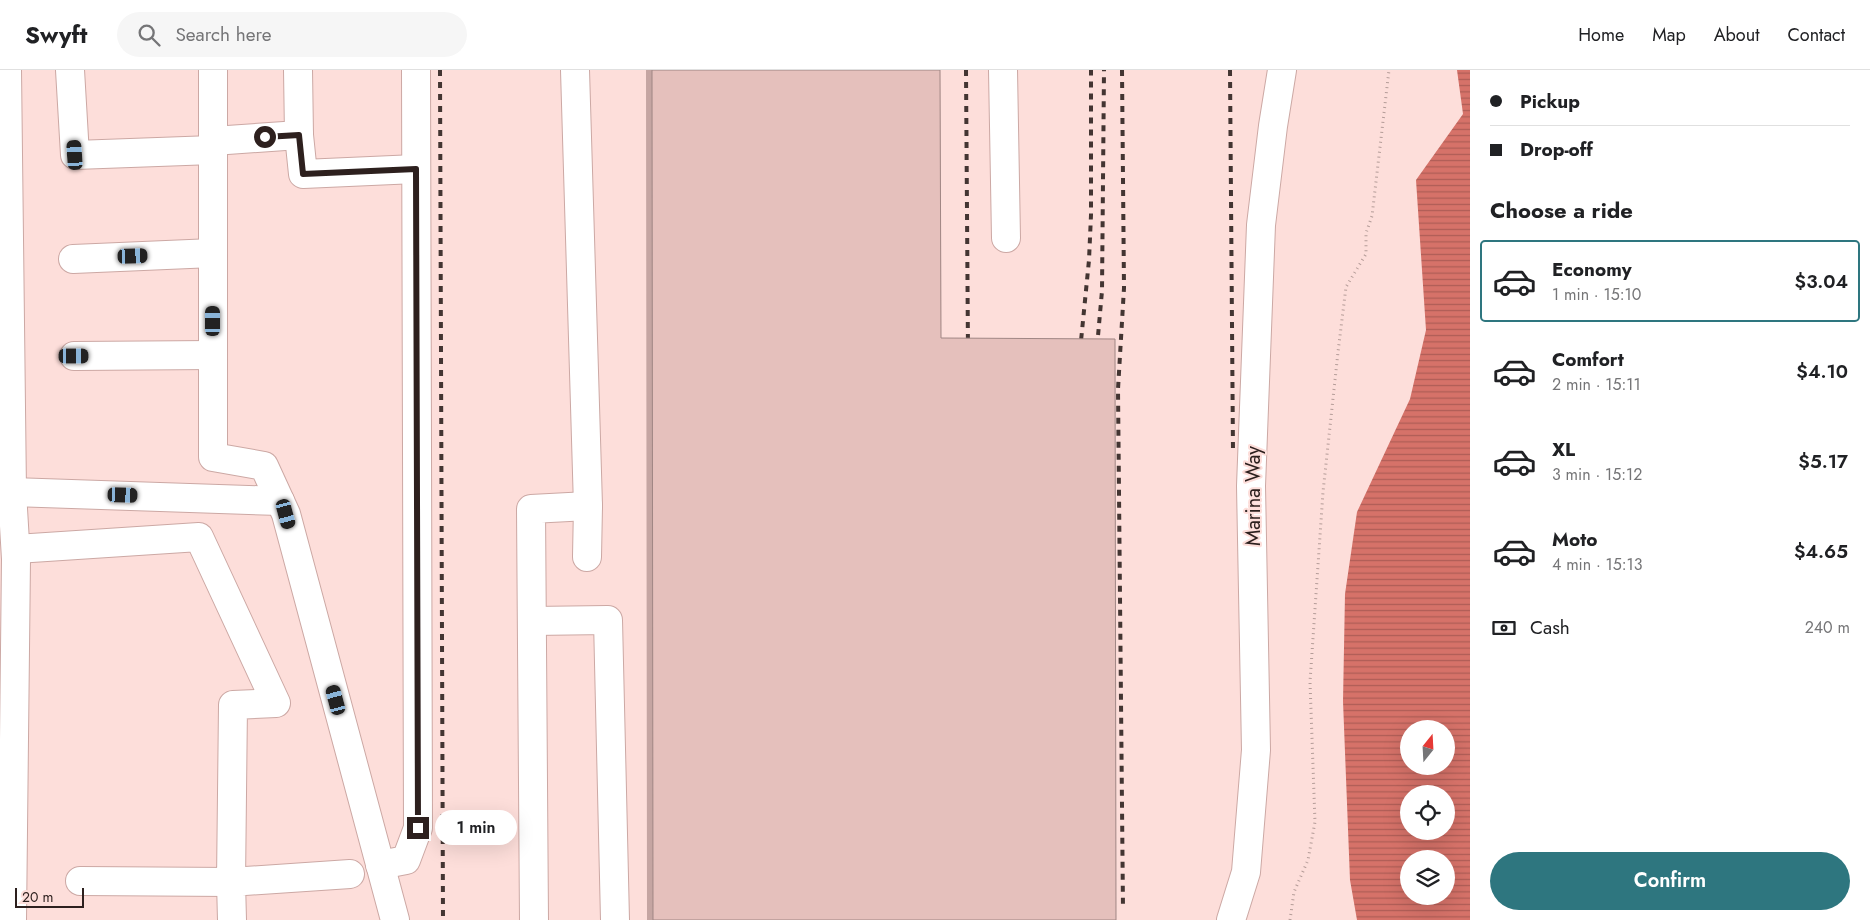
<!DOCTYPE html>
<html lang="en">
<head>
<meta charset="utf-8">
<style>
  body { margin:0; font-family:Jost,sans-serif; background:#f6f6f6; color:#202124; height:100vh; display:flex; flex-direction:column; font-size:19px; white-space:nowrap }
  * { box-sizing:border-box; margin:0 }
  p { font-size:16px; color:#757577 }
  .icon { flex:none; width:28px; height:28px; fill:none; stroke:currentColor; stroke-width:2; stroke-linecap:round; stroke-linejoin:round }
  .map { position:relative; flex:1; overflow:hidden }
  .sheet { display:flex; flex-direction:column; background:#fff; width:400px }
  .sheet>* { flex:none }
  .hud { display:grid; align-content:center; height:110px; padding:0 20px; background:#fff }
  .needle { width:32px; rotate:18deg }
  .buttons { position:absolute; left:1400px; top:650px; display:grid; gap:10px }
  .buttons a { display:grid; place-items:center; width:55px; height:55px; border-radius:50%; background:#fff; box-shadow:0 5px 20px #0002; font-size:25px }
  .scale { position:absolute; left:15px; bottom:12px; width:69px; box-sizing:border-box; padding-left:5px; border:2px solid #2d201e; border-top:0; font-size:14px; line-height:18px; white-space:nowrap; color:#2d201e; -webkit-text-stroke:4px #fddeda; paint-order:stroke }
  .end { position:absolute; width:22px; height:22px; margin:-11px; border:6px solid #2d201e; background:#fff; box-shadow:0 0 0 2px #fff }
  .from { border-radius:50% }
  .bubble { position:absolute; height:35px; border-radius:18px; background:#fff; box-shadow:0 5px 20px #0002; font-size:16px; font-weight:600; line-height:35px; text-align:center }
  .car { position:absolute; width:15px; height:30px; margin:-15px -8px; border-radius:6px; box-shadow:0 0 4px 1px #0007; background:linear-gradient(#222 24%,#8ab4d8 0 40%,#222 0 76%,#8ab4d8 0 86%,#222 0) }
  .hud b { display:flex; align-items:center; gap:18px; height:48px; font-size:19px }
  .hud b+b { border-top:1px solid #e0e0e0 }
  .hud i { width:12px; height:12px; background:#202124 }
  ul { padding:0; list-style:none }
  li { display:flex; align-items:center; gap:15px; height:82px; margin:0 10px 8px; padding:0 10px; border:2px solid transparent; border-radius:5px }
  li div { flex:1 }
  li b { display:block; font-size:19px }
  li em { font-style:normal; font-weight:600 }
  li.selected { border-color:#2e767f }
  li>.icon { width:45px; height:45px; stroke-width:1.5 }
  h2 { padding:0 20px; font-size:22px; line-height:60px }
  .pay { display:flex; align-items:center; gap:12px; height:55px; padding:0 20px; font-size:19px }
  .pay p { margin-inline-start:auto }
  .cta { display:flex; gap:10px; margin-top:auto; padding:10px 20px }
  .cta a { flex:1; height:58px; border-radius:30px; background:#2e767f; color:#fff; font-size:20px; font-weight:600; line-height:58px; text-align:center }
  header { display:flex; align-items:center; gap:30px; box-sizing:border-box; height:70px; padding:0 25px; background:#fff; border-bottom:1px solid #e0e0e0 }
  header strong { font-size:24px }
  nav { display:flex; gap:28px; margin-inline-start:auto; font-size:18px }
  .search { width:350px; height:45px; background:#f6f6f6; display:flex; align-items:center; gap:12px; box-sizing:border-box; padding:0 18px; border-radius:28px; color:#757577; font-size:19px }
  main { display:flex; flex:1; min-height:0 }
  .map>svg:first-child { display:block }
</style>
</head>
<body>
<header>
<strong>Swyft</strong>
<div class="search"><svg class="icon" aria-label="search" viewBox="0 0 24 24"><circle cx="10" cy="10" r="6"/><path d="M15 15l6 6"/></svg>Search here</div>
<nav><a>Home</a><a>Map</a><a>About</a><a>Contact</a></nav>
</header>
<main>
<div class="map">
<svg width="1470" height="850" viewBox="0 0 1470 850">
  <defs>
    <pattern id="water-rules" width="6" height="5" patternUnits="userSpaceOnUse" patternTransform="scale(1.25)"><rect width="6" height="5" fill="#d67269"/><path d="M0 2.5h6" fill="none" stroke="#ae5d56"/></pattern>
  </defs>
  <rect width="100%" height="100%" fill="#fddeda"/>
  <!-- water -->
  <path fill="url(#water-rules)" fill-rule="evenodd" d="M 1457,0 L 1470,0 L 1470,850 L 1357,850 L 1350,810 L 1343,631 L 1345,524 L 1357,442 L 1410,329 L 1426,260 L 1416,110 L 1463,44 ZM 1409,659 L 1446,659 L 1446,696 L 1409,696 ZM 1409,724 L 1446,724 L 1446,761 L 1409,761 ZM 1409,789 L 1446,789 L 1446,826 L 1409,826 Z"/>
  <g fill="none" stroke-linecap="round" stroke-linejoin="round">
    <defs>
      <g id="minor">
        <path d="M 7,0 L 12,422 L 16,489 L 12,850"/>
        <path d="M 70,0 L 75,85 L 213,80"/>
        <path d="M 213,0 L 213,387 L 264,396 L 286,444 L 395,850"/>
        <path d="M 575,0 L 588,436 L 587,487"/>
        <path d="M 1003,0 L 1006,168"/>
        <path d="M 299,65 L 303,104 L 416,99"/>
        <path d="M 213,71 L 299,65 L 298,0"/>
        <path d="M 73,189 L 213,183"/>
        <path d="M 74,286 L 213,285"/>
        <path d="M 12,422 L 280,431"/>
        <path d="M 16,479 L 199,467 L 276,633 L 233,635 L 231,812 L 80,811"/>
        <path d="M 532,551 L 608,550 L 615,850"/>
        <path d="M 380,795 L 406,790 L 418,758 L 416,0"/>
        <path d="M 232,850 L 231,812 L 350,804"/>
        <path d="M 534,850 L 531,439 L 588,436"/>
        <path d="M 1231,850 L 1246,802 L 1256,680 L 1251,416 L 1261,155 L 1273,56 L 1282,0"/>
      </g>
    </defs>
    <!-- minor casing -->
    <use href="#minor" stroke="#cca8a4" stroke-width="30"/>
    <!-- path -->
    <path stroke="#b49c98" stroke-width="3" stroke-dasharray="1 4" stroke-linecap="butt" d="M 1290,850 L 1294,822 L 1308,790 L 1315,752 L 1310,612 L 1323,422 L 1338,282 L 1346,217 L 1366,184 L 1366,163 L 1372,146 L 1389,0"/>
    <!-- minor -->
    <use href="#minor" stroke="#fff" stroke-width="28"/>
    <!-- rail -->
    <g stroke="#433532" stroke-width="4" stroke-dasharray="6 6" stroke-linecap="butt">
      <path d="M 440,0 L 443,850"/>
      <path d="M 966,0 L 968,282"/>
      <path d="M 1122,0 L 1124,218 L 1118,319 L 1123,839"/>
      <path d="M 1230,0 L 1233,382"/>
      <path d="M 1097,277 L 1102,221 L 1104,0"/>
      <path d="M 1080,281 L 1089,190 L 1091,145 L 1091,0"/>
    </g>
  </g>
  <!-- wall -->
  <path fill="#c5a5a2" d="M 646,0 L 940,0 L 941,268 L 1116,850 L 647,850 Z"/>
  <!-- building -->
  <path fill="#e5c0bc" stroke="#a08684" d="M 652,0 L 940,0 L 941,268 L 1115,269 L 1116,850 L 653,850 Z"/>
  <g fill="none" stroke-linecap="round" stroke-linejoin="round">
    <!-- route -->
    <path stroke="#2d201e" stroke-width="6" d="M 265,67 L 299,65 L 303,104 L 416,99 L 418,758"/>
  </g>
  <g text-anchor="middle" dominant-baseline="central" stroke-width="4" stroke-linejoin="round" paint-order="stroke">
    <!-- street labels -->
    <g font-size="20" fill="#2d201e" stroke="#fddeda">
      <text transform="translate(1253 426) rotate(-90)">Marina Way</text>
    </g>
  </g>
</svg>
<div class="buttons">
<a><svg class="needle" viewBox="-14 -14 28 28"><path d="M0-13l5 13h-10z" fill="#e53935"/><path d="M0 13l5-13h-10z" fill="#757577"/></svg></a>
<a><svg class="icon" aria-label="locate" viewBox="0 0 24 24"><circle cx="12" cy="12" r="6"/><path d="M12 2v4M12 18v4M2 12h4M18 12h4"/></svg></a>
<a><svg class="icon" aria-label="layers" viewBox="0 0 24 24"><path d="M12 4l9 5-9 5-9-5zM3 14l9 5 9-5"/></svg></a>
</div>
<div class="scale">20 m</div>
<i class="end from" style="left:265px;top:67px"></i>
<i class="end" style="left:418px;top:758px"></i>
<div class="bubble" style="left:435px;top:740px;width:82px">1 min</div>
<i class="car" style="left:75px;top:85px;rotate:356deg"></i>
<i class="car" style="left:133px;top:186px;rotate:88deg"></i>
<i class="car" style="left:213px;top:251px;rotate:0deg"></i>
<i class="car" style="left:74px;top:286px;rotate:90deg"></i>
<i class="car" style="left:123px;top:425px;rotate:92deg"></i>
<i class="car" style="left:286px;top:444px;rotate:165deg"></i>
<i class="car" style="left:336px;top:630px;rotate:345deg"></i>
</div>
<section class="sheet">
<div class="hud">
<b><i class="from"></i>Pickup</b>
<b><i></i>Drop-off</b>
</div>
<h2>Choose a ride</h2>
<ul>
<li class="selected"><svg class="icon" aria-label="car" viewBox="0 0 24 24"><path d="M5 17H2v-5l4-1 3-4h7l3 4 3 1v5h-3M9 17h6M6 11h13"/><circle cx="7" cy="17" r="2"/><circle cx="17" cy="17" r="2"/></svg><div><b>Economy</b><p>1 min · 15:10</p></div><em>$3.04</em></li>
<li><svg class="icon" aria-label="car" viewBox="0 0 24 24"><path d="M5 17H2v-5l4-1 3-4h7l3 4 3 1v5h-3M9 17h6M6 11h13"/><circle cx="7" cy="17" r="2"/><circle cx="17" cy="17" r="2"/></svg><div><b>Comfort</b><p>2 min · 15:11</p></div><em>$4.10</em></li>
<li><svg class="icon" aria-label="car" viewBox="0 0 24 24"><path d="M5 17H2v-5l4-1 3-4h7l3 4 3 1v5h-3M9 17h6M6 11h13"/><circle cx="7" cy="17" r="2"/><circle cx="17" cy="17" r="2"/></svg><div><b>XL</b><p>3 min · 15:12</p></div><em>$5.17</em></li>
<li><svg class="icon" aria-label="car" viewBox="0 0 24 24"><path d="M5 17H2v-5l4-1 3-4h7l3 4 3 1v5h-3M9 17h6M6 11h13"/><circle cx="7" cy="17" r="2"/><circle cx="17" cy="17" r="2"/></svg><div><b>Moto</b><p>4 min · 15:13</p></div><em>$4.65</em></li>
</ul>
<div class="pay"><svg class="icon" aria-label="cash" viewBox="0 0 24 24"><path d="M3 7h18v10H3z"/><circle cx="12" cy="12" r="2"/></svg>Cash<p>240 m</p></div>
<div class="cta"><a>Confirm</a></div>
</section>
</main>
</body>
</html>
